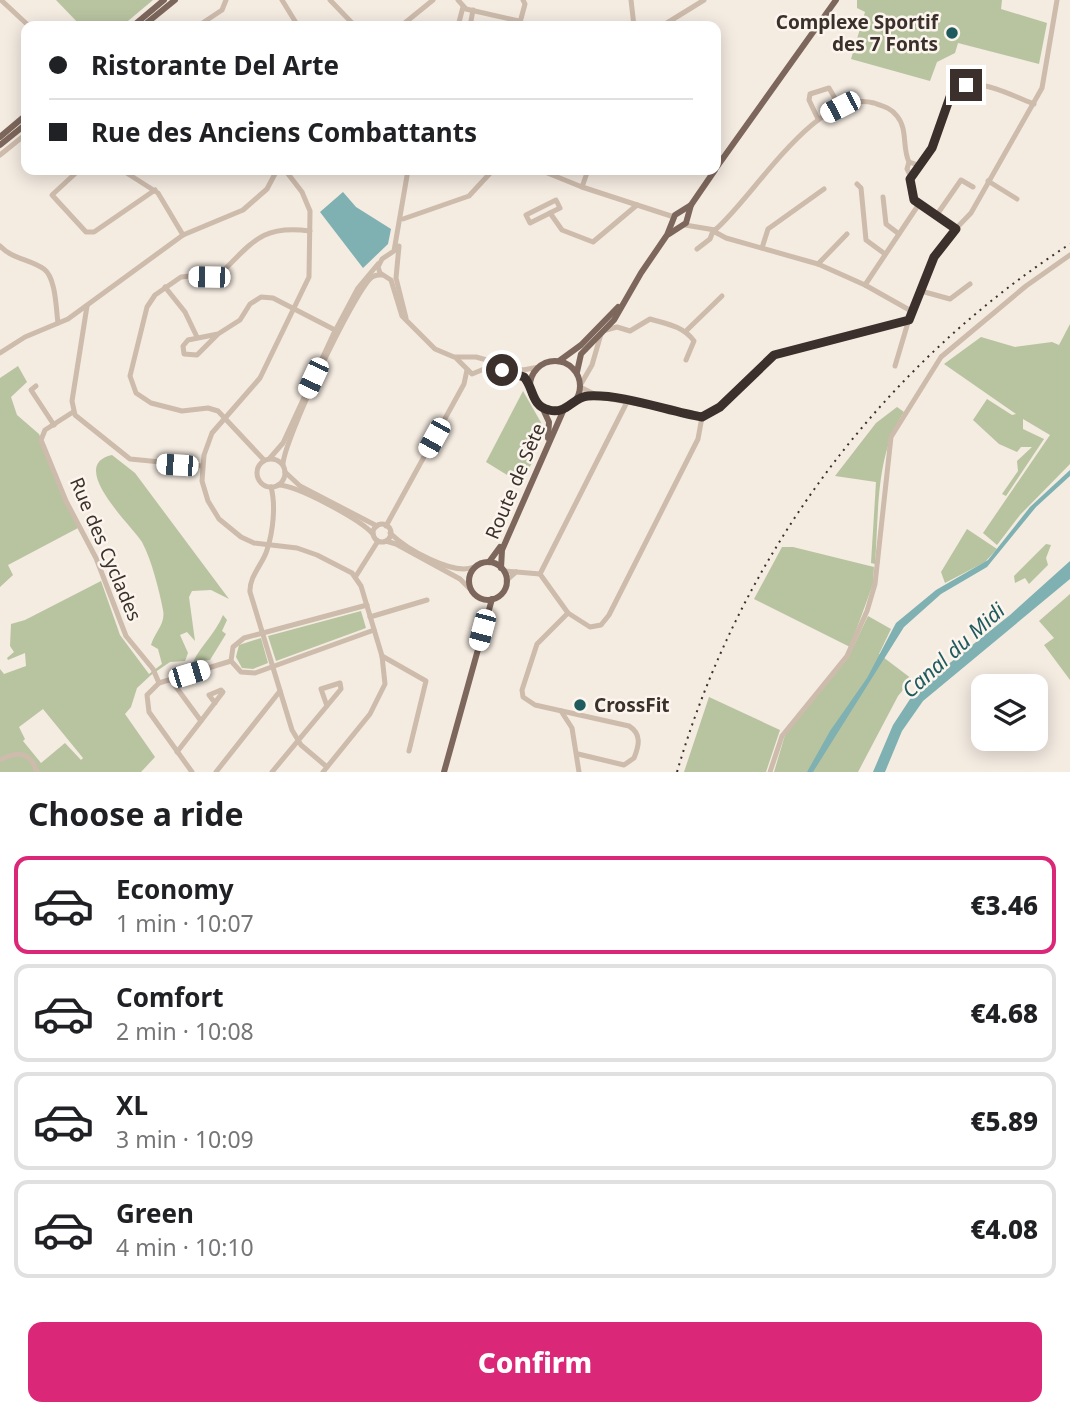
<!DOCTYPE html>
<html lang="en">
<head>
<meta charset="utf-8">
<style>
  body { margin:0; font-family:"Noto Sans",sans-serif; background:#f6f6f6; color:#202124; height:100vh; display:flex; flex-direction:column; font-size:26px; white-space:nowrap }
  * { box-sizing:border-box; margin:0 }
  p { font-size:23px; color:#757577 }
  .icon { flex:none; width:38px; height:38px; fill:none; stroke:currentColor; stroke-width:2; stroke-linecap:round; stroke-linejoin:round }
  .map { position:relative; height:772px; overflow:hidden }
  .details { display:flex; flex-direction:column; background:#fff; flex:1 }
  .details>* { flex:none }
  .top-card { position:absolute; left:21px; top:21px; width:700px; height:154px; border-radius:14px; box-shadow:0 4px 18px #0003; display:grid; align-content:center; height:154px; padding:0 28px; background:#fff }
  .buttons { position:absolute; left:971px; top:674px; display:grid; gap:14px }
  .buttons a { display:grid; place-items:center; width:77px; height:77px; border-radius:14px; background:#fff; box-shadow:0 4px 18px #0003; font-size:35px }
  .end { position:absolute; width:32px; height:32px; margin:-16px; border:9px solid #3b302b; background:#fff; box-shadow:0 0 0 4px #fff }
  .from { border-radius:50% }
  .car { position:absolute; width:21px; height:42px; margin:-21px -10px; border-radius:9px; box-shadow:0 0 5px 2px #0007; background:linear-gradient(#fff 24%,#345 0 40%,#fff 0 76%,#345 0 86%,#fff 0) }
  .top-card b { display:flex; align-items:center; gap:24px; height:66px; font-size:26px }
  .top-card b+b { border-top:2px solid #e0e0e0 }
  .top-card i { width:18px; height:18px; background:#202124 }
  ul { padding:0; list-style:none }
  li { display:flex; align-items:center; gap:21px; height:98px; margin:0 14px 10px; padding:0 14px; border:4px solid #e0e0e0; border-radius:14px }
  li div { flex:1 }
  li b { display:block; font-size:26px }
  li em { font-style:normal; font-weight:800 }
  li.current { border-color:#db2777 }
  li>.icon { width:63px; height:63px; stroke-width:1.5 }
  h2 { padding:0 28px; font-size:32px; line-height:84px }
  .cta { display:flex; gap:14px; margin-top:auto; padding:14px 28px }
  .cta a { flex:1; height:80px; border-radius:14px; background:#db2777; color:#fff; font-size:28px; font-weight:800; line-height:80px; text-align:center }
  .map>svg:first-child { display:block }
</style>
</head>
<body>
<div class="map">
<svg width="1070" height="772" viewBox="0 0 1070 772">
  <rect width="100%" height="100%" fill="#f4ebe1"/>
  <!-- green -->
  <g fill="#b8c4a0" fill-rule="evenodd">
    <path d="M 56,0 L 153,0 L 122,26 L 81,26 Z"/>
    <path d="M 857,0 L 1002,0 L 1001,9 L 1047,23 L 1039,64 L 958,43 L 955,53 L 937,62 L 930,81 L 851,59 L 865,12 L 857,8 Z"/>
    <path d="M 1070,324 L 1070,464 L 1020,515 L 997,545 L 983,533 L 1050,435 L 1023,419 L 1023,429 L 1044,439 L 1006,496 L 1002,494 L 1018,471 L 1017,461 L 1032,447 L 1021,447 L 1017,452 L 999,444 L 973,420 L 987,399 L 1012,415 L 1016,414 L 944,364 L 981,337 L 1015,347 L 1052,342 L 1059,345 Z"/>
    <path d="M 18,366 L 27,382 L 11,397 L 17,415 L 39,434 L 78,528 L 8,565 L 13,575 L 0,587 L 0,378 Z"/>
    <path d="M 523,391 L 543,426 L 532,463 L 520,483 L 486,462 Z"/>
    <path d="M 897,407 L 904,412 C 875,455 879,513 875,564 L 871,563 L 876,482 L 835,476 L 876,423 Z"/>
    <path d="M 112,455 L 135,473 L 229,599 L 211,590 L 192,591 L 189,597 L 195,641 L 187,632 L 180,635 L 188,653 L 185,661 L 170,662 L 151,675 L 137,688 L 131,707 L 125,714 L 155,757 L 141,772 L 0,772 L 0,669 L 4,674 L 26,666 L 25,653 L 8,660 L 7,658 L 14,652 L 10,646 L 11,624 L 25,620 L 101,581 L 120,635 L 149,674 L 162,664 L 158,649 L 151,645 C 154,633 166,624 163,610 C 159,590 152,561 142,542 C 133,527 66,465 112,455 ZM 43,709 L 83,758 L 81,760 L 65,743 L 41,763 L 23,741 L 25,739 L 19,727 Z"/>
    <path d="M 967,529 L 997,549 L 985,562 L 945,583 L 941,572 Z"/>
    <path d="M 1046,544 L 1051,545 L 1046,558 L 1048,565 L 1029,584 L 1025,578 L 1015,583 L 1014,576 Z"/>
    <path d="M 782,547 L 793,547 L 874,567 L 873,584 L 850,647 L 754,599 Z"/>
    <path d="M 1070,594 L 1070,680 L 1044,645 L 1054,638 L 1039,621 Z"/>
    <path d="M 361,611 L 366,628 L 276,661 L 268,636 Z"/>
    <path d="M 223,615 L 227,620 L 222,631 L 226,634 L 210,660 L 193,662 C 202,644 215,634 223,615 Z"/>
    <path d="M 868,616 L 891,629 L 879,654 L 912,679 L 898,696 L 858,772 L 774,772 L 785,735 L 848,658 Z"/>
    <path d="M 261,638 L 268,663 L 253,669 L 242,668 L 236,657 L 239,645 Z"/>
    <path d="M 709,697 L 780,730 L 766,772 L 684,772 Z"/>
  </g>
  <!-- water -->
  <g fill="#7fb0b2">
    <path d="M 343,192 L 356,207 L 391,229 L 388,244 L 363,268 L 320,212 Z"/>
    <path d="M 1070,470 L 1070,476 L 1036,507 L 987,567 L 941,594 L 904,627 L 813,772 L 807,772 L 830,731 L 867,678 L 896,623 L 936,590 L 988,560 L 1030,507 Z"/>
    <path d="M 1070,561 L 1070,579 L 923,701 L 902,731 L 885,772 L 873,772 L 893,725 L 916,690 L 1010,615 Z"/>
  </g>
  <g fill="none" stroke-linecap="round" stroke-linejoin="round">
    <!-- minor -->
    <g stroke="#cdbbac" stroke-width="5">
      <path d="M 1,0 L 29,26"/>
      <path d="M 282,0 L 298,26"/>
      <path d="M 330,0 L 355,26"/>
      <path d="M 458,0 L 466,9 L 519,21"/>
      <path d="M 631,0 L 634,26"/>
      <path d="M 198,26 L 222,10 L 226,0"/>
      <path d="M 401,26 L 433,0"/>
      <path d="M 458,26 L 463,7"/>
      <path d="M 470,26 L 473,10"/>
      <path d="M 519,26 L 525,4 L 523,0"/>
      <path d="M 662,26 L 704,0"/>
      <path d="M 25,61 L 26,62"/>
      <path d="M 818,119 L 809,100 L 810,94 L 829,88 L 840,107"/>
      <path d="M 0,155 L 26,134"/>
      <path d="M 918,165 L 909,162 L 907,169 L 910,175 C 940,160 939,85 971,84 C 990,84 1016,97 1034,104"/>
      <path d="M 79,170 L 52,195 L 86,232 L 94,232 L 155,190"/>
      <path d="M 122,170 L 158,193 L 183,235"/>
      <path d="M 285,170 L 302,192 L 310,211 L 309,277 L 260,378 L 212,433 L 204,455 L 202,481 L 208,501 L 219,519 L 241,537 L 254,543 L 297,548 L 317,555 L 352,573 L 361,586 L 382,656 L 385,684 L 370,714 L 323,772"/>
      <path d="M 408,170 L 394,251 L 382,259 L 378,267 L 380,273 L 391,280 L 402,316 L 435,349 L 454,357 L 476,357 L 523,370 L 539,367"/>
      <path d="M 540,170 L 582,187 L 674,217"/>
      <path d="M 911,175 L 911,194 L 919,204"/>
      <path d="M 988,181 L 1017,199"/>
      <path d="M 857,184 L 861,188 L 866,240 L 885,254"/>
      <path d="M 582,187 L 588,170"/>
      <path d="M 883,197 L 886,224 L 899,234"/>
      <path d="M 556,200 L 560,208 L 530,223 L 526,215 Z"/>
      <path d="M 550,213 L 562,230 L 593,242 L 637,205"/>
      <path d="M 936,216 L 961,180 L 973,187"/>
      <path d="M 403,219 L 469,196 L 493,170"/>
      <path d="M 685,225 L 715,230 C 754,197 817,87 874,103 C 883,106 891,108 897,116 C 908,129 902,148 909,162"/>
      <path d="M 0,246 C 12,259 30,259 44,269 C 56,278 56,309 58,323"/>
      <path d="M 399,246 L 396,278 L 406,318"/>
      <path d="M 762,248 L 768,229 L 824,189"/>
      <path d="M 697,249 L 710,239 L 713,231 L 726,238 L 818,264 L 865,285 L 913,312"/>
      <path d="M 818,264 L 847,234"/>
      <path d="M 865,285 L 919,204 L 956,229"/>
      <path d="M 165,287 L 185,312 L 197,337"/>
      <path d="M 921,291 L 950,299 L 970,284"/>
      <path d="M 87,306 L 72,401 L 75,415 L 130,459 L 202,466"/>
      <path d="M 606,330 L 617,327 L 630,331 L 650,319 C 667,324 683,326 694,341 L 686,360"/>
      <path d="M 686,331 L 722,296"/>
      <path d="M 218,334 L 188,340 L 183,346 L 184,354 L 197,355 L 218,334 L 240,320 L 250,304 L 261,297 L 273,298 L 335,330"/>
      <path d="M 0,353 L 25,337 L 68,319 L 183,235 L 243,210 L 267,189 L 277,170"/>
      <path d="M 457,359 L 472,374 L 489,367 L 521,375 L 530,385"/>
      <path d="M 895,366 L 909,319 L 934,257 L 945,240 L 971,213 L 1042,88 L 1057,0"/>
      <path d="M 581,384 L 592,365 L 601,334"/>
      <path d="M 36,386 L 31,390 L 54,425"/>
      <path d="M 580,387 L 596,395"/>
      <path d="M 577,398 L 599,397 L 707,416 L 773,355 L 909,319"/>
      <path d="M 627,402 L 540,574 L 568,613 L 590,627 L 601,625 L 609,615 L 698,439 L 702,417"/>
      <path d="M 73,412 L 45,430 L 41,440 L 66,501 L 96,558 L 126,636 L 153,669 L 159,683"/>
      <path d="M 270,458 L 283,443 L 333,335 L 358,288 L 378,264"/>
      <circle cx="271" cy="473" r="14"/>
      <path d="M 264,460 L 218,411 L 208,408 L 182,411 L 151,403 L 136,393 L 130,376 L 147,307 L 155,295 L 181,277 L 221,273 C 252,243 262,224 310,231"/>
      <path d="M 283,465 C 282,444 354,291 372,277 C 377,274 377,275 382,275"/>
      <path d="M 285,472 L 300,486 L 377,526"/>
      <path d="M 278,485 C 297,485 361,520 373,534"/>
      <path d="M 271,487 C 276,505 273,532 267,550 C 263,564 249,576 250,592 L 292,730 L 301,745 L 327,767"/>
      <circle cx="382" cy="533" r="9"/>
      <path d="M 386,526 L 464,384 L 467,370"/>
      <path d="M 390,533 C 406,549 453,576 474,567"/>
      <path d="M 386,541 L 396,544 L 460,579 L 470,589"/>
      <path d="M 504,571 L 540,574"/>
      <path d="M 356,576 L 378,541"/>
      <path d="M 506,581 L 516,572"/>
      <path d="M 367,605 L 244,638 L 233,647 L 231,661 L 241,672 L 255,673 L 374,630"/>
      <path d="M 568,613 L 537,644 L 522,690 L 523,697 L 535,705 L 629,726 C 642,734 639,746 634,758 L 624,765 L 578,754"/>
      <path d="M 370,617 L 427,600"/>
      <path d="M 382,656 L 426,681 L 409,751"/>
      <path d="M 171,680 L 201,721 L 177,752"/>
      <path d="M 561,711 L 572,728 L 579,772"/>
      <path d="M 201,721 L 223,692 L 221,690 L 209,695 L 215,703"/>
      <path d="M 0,760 C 18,751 30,751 37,772"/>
      <path d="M 192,772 L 149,712 L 147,695 L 159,683 L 231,661"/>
      <path d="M 216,772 L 280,691"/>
      <path d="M 272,772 L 341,689 L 340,683 L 321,689 L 327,706"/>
      <path d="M 770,772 L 782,736 L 847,656 L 867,611 L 875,584 L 891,437 L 941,357 L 1026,286 L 1070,255"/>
    </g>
    <!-- major -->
    <g stroke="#7d675c" stroke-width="6">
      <path d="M 133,26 L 164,0"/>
      <path d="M 143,26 L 175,0"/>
      <path d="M 0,137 L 26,115"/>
      <path d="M 0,145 L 26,124"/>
      <path d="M 716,168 L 836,0"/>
      <path d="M 669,234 L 686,223 L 691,205 L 715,170"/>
      <path d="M 559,361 L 581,345 L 618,307"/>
      <circle cx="555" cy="386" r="25"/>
      <path d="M 577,372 L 581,354 L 614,320 L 641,273 L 667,235 L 675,215 L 691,205"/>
      <path d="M 542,407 L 549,422 L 548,438"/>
      <path d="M 489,562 L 500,547"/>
      <circle cx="488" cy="581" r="19"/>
      <path d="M 501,568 L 502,550 L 564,409"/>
      <path d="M 444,772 L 492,599"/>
    </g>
    <!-- rail -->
    <path stroke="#3b302b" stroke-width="2" stroke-dasharray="2 5" stroke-linecap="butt" d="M 677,772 C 740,556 881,366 1070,244"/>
  </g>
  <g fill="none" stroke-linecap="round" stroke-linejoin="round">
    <!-- route -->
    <path stroke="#3b302b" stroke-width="9" d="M 502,370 L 524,377 C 534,388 531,406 549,410 C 566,415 573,397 588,396 C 623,394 667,411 702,417 L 720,407 L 774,355 L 909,320 L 934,257 L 956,229 L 914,200 L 910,179 L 932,148 L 950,97 L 966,85"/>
  </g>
  <!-- markers -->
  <g fill="#1f5a5e" stroke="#fbf5ee" stroke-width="2.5">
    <circle cx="952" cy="33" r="7"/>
    <circle cx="580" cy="705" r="7"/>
  </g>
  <g text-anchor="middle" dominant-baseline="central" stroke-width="5" stroke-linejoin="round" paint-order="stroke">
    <!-- poi labels -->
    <g font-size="19" font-weight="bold" fill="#3b302b" stroke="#fbf5ee" text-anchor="end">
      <text x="938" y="22">Complexe Sportif<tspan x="938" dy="22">des 7 Fonts</tspan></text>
      <text x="594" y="705" text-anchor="start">CrossFit</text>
    </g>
    <!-- street labels -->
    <g font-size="19" fill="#3b302b" stroke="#fbf5ee">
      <text transform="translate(515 481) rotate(-67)">Route de Sète</text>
      <text transform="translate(106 549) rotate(67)">Rue des Cyclades</text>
    </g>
    <!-- water labels -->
    <g font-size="21" font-style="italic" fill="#1f5a5e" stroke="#fbf5ee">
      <text transform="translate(953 650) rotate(-42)">Canal du Midi</text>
    </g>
  </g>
</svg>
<div class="buttons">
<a><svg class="icon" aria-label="layers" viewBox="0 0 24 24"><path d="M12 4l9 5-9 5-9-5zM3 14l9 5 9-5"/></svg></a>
</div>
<i class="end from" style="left:502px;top:370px"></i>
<i class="end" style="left:966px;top:85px"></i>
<i class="car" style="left:840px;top:107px;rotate:243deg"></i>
<i class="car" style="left:209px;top:277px;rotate:271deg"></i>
<i class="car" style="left:313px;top:378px;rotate:205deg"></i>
<i class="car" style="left:434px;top:438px;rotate:209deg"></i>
<i class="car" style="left:177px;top:465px;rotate:274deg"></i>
<i class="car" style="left:482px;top:630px;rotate:195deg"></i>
<i class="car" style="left:189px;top:674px;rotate:73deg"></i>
<div class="top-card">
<b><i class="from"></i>Ristorante Del Arte</b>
<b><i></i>Rue des Anciens Combattants</b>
</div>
</div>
<section class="details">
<h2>Choose a ride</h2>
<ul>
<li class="current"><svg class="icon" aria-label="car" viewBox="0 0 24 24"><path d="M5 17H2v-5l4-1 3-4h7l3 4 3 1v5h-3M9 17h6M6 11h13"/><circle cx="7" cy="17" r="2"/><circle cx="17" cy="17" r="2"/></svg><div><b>Economy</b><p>1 min · 10:07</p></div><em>€3.46</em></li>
<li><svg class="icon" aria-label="car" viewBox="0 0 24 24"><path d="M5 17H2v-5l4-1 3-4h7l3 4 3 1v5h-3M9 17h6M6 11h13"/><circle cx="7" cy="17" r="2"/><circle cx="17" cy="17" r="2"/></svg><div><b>Comfort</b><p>2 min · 10:08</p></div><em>€4.68</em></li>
<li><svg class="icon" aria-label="car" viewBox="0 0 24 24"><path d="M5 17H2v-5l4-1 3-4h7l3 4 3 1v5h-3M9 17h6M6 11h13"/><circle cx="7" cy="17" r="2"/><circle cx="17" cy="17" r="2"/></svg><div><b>XL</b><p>3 min · 10:09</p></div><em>€5.89</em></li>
<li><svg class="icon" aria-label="car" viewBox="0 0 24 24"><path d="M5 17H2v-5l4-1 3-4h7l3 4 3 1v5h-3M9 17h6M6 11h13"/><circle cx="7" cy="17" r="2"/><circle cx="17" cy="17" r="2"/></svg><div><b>Green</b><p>4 min · 10:10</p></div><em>€4.08</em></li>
</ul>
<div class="cta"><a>Confirm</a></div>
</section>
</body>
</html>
